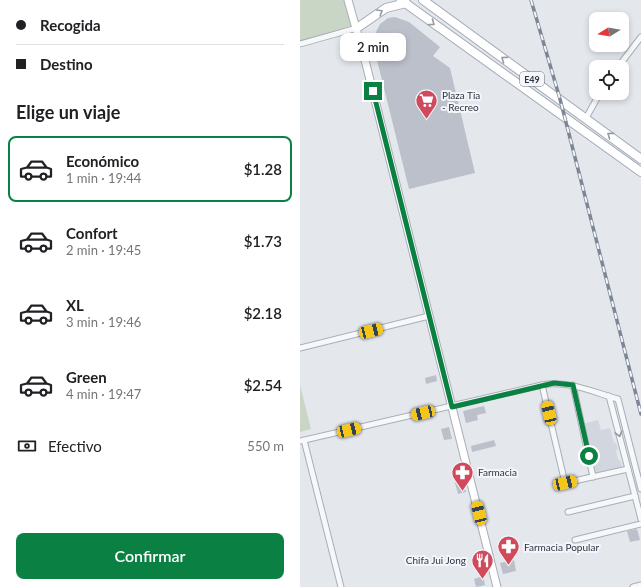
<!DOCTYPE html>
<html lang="es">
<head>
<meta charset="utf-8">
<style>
  body { margin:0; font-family:Lato,sans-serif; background:#f6f6f6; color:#202124; height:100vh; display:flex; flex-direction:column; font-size:15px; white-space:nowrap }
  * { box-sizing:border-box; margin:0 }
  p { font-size:13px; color:#757577 }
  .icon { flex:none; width:22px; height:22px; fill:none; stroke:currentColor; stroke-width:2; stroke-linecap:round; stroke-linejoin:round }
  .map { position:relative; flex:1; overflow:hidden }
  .panel { display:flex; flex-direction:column; background:#fff; width:300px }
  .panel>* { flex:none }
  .hud { display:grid; align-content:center; height:88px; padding:0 16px; background:#fff }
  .needle { width:26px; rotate:259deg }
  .buttons { position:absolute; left:289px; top:12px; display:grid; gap:8px }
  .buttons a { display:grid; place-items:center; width:40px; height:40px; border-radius:8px; background:#fff; box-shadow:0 2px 6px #0003; font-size:20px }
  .end { position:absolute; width:18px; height:18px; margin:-9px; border:5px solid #0b8043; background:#fff; box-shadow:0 0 0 2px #fff }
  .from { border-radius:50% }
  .bubble { position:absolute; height:28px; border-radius:8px; background:#fff; box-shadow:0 2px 6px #0003; font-size:13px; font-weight:600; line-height:28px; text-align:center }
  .car { position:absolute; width:12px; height:24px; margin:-12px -6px; border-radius:5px; box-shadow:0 0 3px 1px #0007; background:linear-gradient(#f5c518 24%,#345 0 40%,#f5c518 0 76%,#345 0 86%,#f5c518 0) }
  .hud b { display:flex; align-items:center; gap:14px; height:38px; font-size:15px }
  .hud b+b { border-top:1px solid #e0e0e0 }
  .hud i { width:10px; height:10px; background:#202124 }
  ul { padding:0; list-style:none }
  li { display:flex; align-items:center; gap:12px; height:66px; margin:0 8px 6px; padding:0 8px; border:2px solid transparent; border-radius:8px }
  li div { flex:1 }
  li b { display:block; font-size:15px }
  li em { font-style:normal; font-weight:600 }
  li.selected { border-color:#0b8043 }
  li>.icon { width:36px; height:36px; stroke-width:1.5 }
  h2 { padding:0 16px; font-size:18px; line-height:48px }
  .pay { display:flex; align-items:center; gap:10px; height:44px; padding:0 16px; font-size:15px }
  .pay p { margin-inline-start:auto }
  .action { display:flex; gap:8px; margin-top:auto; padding:8px 16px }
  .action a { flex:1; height:46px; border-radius:8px; background:#0b8043; color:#fff; font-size:16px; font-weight:600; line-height:46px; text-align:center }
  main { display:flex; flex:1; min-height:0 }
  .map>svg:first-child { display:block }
</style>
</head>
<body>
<main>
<section class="panel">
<div class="hud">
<b><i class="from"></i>Recogida</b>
<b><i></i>Destino</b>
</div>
<h2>Elige un viaje</h2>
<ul>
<li class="selected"><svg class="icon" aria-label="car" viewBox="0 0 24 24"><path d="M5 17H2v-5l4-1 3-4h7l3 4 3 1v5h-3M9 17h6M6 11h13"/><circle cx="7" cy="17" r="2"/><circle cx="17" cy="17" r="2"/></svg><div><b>Económico</b><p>1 min · 19:44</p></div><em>$1.28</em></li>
<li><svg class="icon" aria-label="car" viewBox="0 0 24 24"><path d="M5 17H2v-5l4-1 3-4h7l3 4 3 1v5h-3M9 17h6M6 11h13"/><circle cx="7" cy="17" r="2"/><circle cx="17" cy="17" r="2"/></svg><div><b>Confort</b><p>2 min · 19:45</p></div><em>$1.73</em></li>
<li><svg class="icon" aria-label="car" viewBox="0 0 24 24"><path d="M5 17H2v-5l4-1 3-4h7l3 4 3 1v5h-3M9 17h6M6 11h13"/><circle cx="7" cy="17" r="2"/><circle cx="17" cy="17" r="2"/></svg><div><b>XL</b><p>3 min · 19:46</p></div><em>$2.18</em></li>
<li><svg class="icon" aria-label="car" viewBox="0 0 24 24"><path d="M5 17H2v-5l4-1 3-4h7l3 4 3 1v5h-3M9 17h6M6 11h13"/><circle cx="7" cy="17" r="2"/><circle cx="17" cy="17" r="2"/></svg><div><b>Green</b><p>4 min · 19:47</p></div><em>$2.54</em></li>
</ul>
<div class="pay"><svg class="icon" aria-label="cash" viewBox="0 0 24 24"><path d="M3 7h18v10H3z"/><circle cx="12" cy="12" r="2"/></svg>Efectivo<p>550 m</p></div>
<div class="action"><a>Confirmar</a></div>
</section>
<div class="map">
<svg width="341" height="587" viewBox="0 0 341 587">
  <rect width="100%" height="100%" fill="#e4e7ec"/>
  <!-- built -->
  <path fill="#d2d6de" d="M 298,420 L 301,430 L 310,428 L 314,443 L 316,443 L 318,450 L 316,450 L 318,459 L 321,462 L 322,466 L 320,470 L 299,474 L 295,472 L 283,424 Z"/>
  <!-- green -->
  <g fill="#c9d6c5">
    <path d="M 0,0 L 48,0 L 56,29 L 0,43 Z"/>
    <path d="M 0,385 L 11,429 L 0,432 Z"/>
  </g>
  <!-- building -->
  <g fill="#bbc0ca">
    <path d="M 95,17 L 109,22 L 140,47 L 133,56 L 150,68 L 175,173 L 109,189 L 72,40 L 80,24 L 88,18 Z"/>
    <path d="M 136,375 L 137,381 L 126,384 L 125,378 Z"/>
    <path d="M 184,406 L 186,413 L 177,415 L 178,420 L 166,423 L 163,411 Z"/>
    <path d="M 149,427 L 152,439 L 144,440 L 141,429 Z"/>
    <path d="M 194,440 L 196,446 L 172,452 L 171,446 Z"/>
    <path d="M 160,470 L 166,492 L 158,494 L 152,472 Z"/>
    <path d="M 337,529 L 340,540 L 330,542 L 327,531 Z"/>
    <path d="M 214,560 L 216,571 L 203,574 L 200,563 Z"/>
    <path d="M 183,576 L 185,585 L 176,587 L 174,579 Z"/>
  </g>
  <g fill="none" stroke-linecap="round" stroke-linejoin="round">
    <defs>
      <g id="street">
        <path d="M 0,44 L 57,28"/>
        <path d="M 318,67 L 341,37"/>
        <path d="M 286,118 L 300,93"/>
        <path d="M 0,348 L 129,316"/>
        <path d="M 242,385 L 265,483 L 328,469"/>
        <path d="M 273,385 L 293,477"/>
        <path d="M 309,396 L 341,519"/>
        <path d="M 4,440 L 41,587"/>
        <path d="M 0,441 L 242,385 C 269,380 292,392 318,399 L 341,489"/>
        <path d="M 268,512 L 335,496"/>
        <path d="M 275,540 L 341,524"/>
        <path d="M 333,587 L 341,585"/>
      </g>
      <path id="secondary" d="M 48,0 L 66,64 L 197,587"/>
      <g id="primary">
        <path d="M 101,0 L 341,172"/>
        <path d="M 123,0 L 341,159"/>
        <path d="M 57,28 L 86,8 L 106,3"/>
      </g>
    </defs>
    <!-- street casing -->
    <use href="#street" stroke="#a9aeb7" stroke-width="7"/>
    <!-- secondary casing -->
    <use href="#secondary" stroke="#a9aeb7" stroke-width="9"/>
    <!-- primary casing -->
    <use href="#primary" stroke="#a3abb8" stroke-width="10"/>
    <!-- street -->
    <use href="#street" stroke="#f7f8fa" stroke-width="5"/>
    <!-- secondary -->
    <use href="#secondary" stroke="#fff" stroke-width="7"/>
    <!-- primary -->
    <use href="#primary" stroke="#fff" stroke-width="8"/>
    <defs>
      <path id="rail" d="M 231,0 L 260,99 L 341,414"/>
    </defs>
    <!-- rail casing -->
    <use href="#rail" stroke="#7d8696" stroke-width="3.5"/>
    <!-- rail -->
    <use href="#rail" stroke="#f4f6f9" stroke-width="2" stroke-dasharray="6" stroke-linecap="butt"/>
  </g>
  <!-- one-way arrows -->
  <defs><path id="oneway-chevron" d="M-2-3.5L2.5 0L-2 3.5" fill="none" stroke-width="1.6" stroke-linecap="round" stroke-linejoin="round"/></defs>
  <g stroke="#959aa2">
    <use href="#oneway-chevron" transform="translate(80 12) rotate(-31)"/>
    <use href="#oneway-chevron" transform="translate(132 23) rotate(36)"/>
    <use href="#oneway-chevron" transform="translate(204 59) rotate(-144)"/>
    <use href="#oneway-chevron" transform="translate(310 135) rotate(-144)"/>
  </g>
  <use stroke="#9196a0" href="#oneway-chevron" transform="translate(319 434) rotate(75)"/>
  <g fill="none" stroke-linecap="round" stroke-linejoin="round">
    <!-- route -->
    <path stroke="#0b8043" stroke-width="5" d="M 73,91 L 152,407 L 254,383 L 273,385 L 289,456"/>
  </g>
  <!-- icons -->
  <defs>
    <symbol id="supermarket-pin" viewBox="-11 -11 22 30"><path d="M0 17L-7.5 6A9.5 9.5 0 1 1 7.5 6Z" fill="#d1495b" stroke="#f4f6f9"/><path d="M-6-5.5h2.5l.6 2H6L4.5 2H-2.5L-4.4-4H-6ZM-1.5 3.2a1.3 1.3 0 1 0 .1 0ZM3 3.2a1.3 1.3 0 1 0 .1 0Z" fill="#fff"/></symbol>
    <symbol id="pharmacy-pin" viewBox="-11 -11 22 30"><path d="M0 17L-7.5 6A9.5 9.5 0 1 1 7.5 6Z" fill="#d1495b" stroke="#f4f6f9"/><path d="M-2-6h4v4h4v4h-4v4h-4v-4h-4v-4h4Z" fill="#fff"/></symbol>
    <symbol id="restaurant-pin" viewBox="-11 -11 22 30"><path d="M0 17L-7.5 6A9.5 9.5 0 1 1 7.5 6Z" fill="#d1495b" stroke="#f4f6f9"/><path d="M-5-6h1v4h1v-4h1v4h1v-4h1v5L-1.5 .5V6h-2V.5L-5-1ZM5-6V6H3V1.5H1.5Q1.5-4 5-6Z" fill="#fff"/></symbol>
  </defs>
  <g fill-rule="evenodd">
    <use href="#supermarket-pin" x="114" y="88" width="25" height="34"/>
    <use href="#pharmacy-pin" x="150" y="460" width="25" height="34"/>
    <use href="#pharmacy-pin" x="196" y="534" width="25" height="34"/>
    <use href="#restaurant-pin" x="170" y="548" width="25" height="34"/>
  </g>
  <g text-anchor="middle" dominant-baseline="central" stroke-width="4" stroke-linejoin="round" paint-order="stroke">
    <!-- shield labels -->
    <rect fill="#f4f6f9" stroke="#676e7b" stroke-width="1" x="220" y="72" width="24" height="14" rx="3"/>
    <g font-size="9" font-weight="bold" fill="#2b3445">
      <text x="232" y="79">E49</text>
    </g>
    <!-- poi labels -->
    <g font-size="10" fill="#2b3445" stroke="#f4f6f9" text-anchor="start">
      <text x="142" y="95">Plaza Tia<tspan x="142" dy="12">- Recreo</tspan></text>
      <text x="178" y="472">Farmacia</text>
      <text x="224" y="547">Farmacia Popular</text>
      <text x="166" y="560" text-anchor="end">Chifa Jui Jong</text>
    </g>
  </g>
</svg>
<div class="buttons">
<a><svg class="needle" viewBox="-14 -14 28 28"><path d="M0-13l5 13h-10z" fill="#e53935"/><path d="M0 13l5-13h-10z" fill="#757577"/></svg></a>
<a><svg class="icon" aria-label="locate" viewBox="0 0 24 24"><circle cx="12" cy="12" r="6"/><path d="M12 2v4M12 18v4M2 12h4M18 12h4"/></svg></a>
</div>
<i class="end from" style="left:289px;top:456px"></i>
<i class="end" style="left:73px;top:91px"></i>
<div class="bubble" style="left:40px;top:33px;width:66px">2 min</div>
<i class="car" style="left:71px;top:331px;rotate:76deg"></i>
<i class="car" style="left:123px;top:413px;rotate:257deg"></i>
<i class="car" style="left:249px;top:413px;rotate:347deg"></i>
<i class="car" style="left:49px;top:430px;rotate:77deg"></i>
<i class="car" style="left:265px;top:483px;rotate:77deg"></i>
<i class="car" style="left:179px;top:513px;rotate:346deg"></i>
</div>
</main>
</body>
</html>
